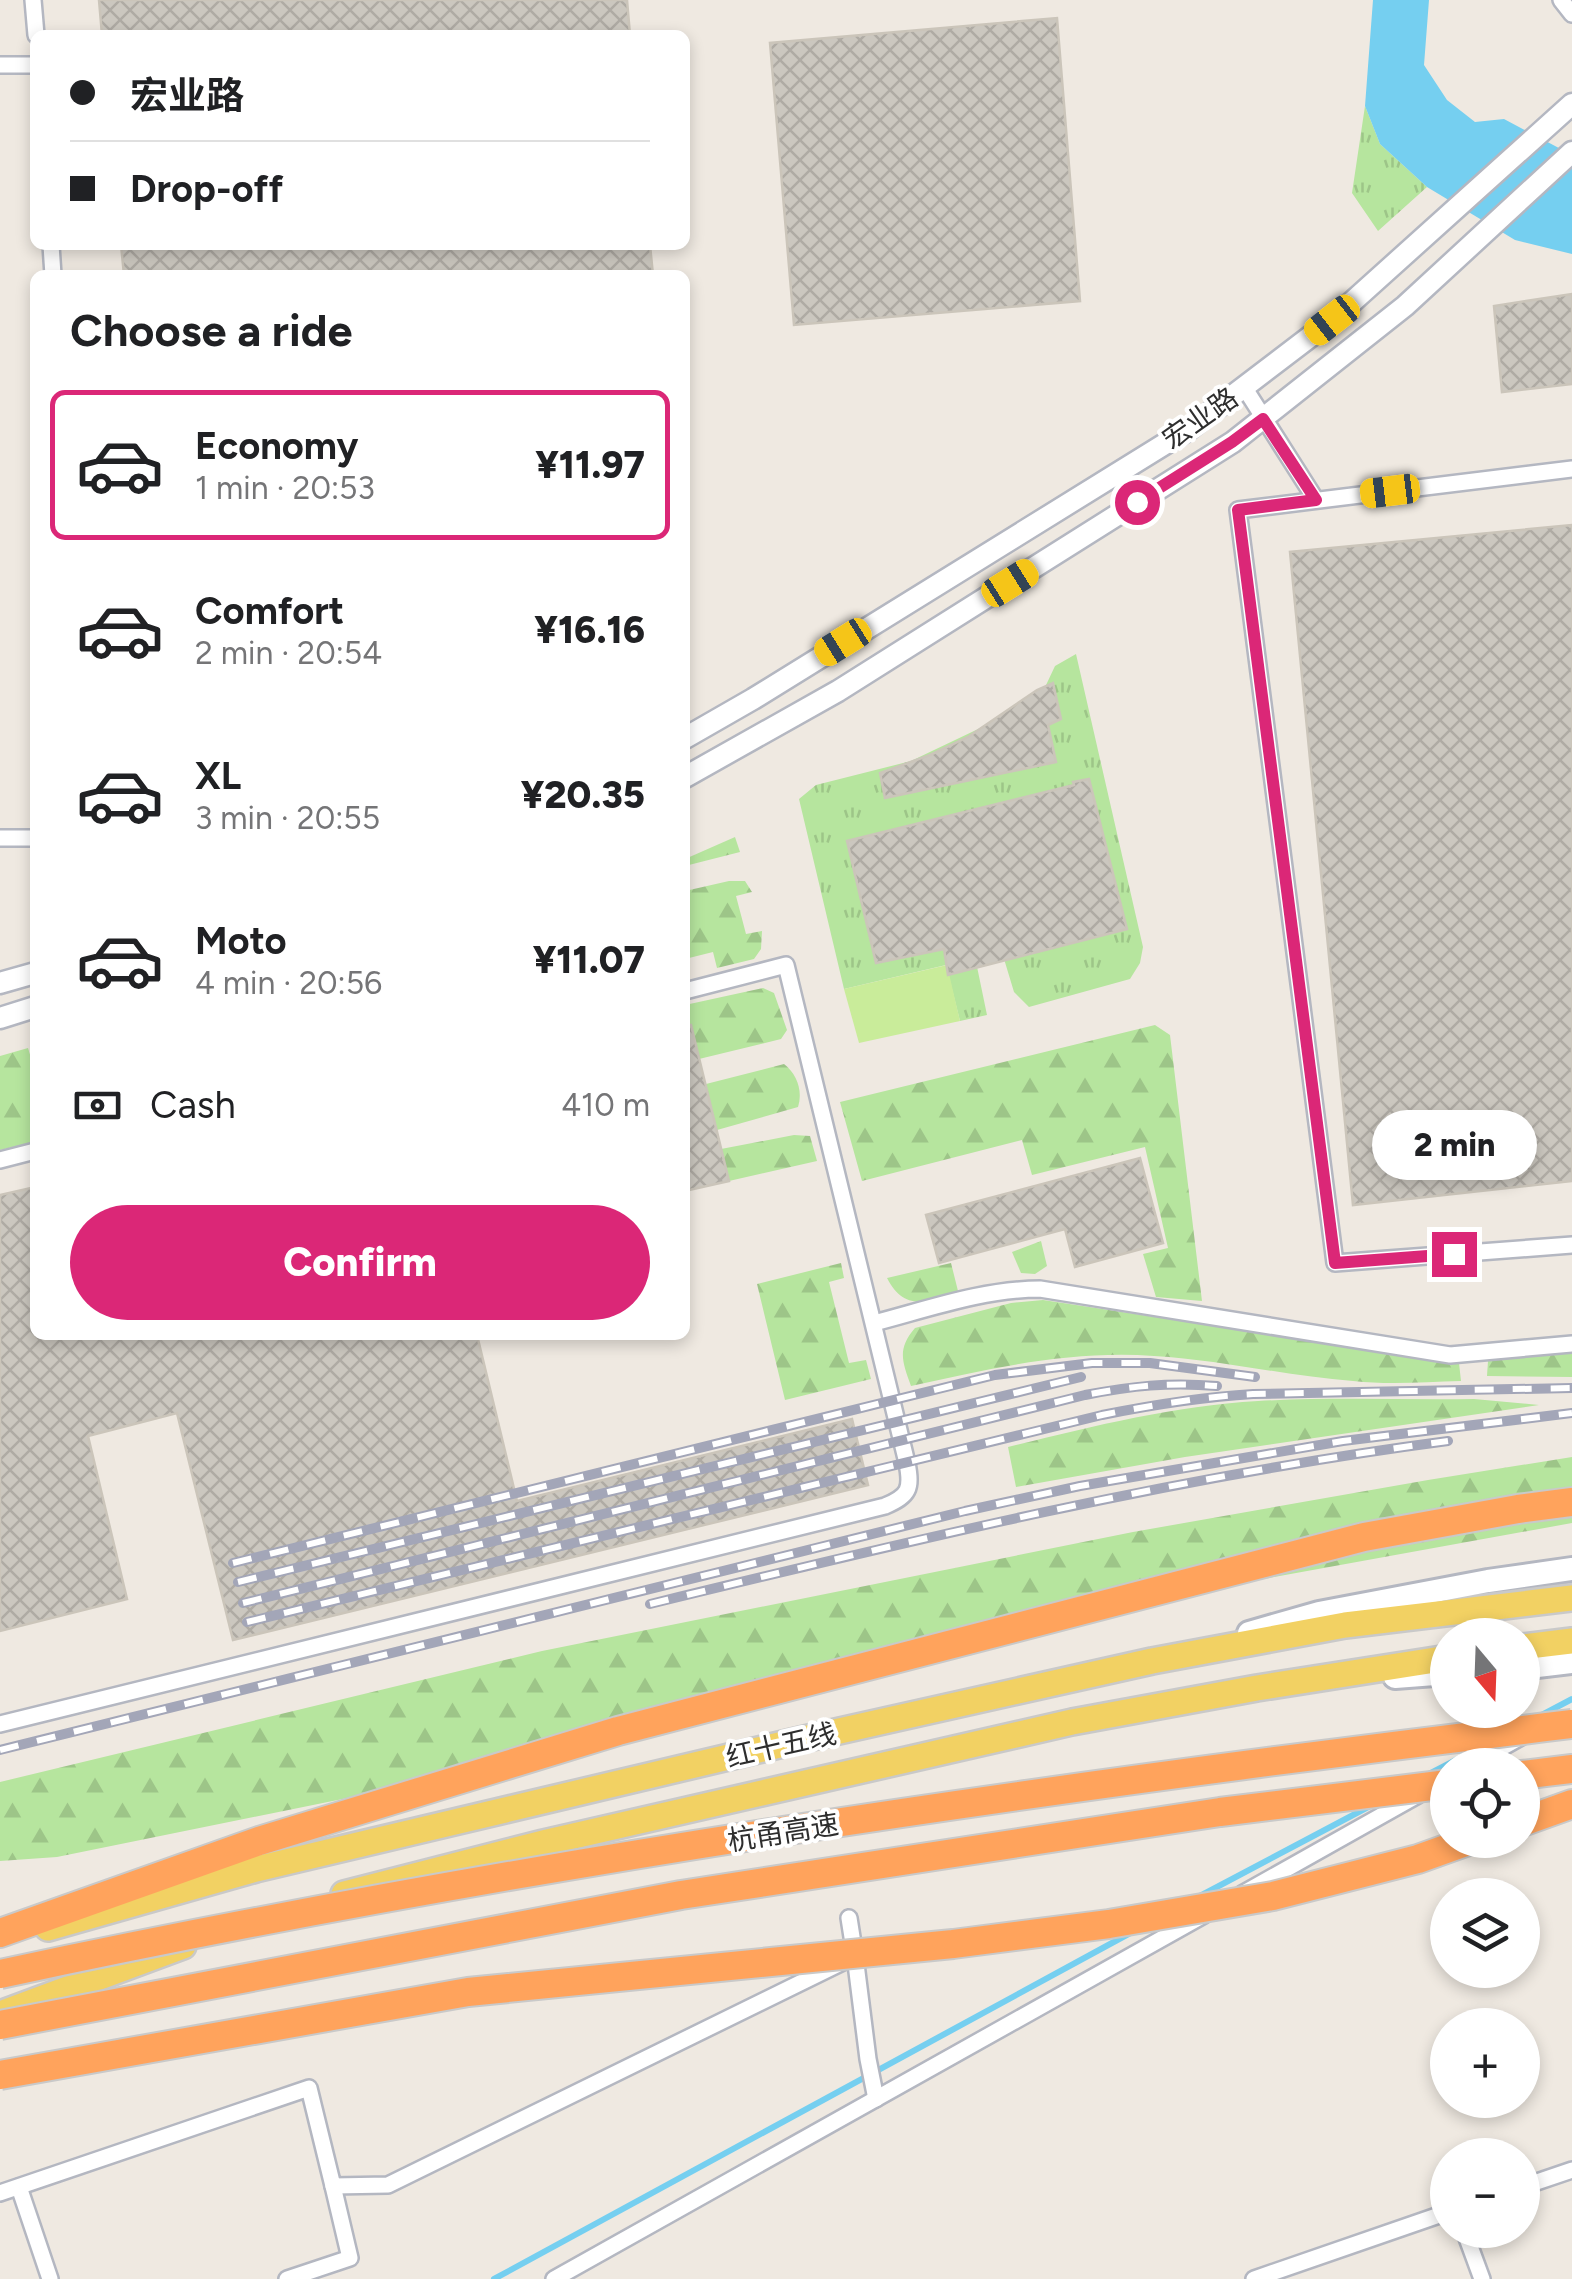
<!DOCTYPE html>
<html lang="en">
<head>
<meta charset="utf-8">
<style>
  body { margin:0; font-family:Figtree,"Noto Sans SC",sans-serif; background:#f2f2f2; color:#202124; height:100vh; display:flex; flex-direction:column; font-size:38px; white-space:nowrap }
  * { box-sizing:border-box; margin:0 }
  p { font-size:32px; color:#757577 }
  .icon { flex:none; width:55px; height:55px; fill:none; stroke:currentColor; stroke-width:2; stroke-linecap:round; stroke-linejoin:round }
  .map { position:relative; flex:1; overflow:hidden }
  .panel { position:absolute; left:30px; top:270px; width:660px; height:1070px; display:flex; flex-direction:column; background:#fff; border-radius:15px; box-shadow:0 5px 15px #0003 }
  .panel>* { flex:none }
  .guide { position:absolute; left:30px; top:30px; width:660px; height:220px; border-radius:15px; box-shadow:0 5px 15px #0003; display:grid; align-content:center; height:220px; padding:0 40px; background:#fff }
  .needle { width:65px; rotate:161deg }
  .buttons { position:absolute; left:1430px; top:1618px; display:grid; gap:20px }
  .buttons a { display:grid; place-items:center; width:110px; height:110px; border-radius:50%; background:#fff; box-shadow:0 5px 15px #0003; font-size:50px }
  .end { position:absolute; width:45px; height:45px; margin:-22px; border:12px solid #db2777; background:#fff; box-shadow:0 0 0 5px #fff }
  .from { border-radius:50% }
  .bubble { position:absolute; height:70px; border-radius:35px; background:#fff; box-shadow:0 5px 15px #0003; font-size:32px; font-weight:800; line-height:70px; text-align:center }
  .car { position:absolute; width:30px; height:60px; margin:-30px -15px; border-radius:12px; box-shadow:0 0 8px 2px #0007; background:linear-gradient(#f5c518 24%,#345 0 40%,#f5c518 0 76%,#345 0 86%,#f5c518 0) }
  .guide b { display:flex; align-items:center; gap:35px; height:95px; font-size:38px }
  .guide b+b { border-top:2px solid #e0e0e0 }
  .guide i { width:25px; height:25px; background:#202124 }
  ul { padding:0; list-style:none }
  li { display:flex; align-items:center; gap:30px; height:150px; margin:0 20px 15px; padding:0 20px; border:5px solid transparent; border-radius:15px }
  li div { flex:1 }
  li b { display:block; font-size:38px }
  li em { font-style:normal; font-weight:800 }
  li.current { border-color:#db2777 }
  li>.icon { width:90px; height:90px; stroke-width:1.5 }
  h2 { padding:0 40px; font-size:45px; line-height:120px }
  .pay { display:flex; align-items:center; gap:25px; height:110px; padding:0 40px; font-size:38px }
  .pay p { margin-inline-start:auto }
  .cta { display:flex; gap:20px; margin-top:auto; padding:20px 40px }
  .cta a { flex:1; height:115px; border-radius:60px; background:#db2777; color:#fff; font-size:40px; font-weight:800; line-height:115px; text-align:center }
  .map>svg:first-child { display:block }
</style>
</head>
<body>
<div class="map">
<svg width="1572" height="2279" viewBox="0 0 1572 2279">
  <defs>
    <pattern id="grass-tufts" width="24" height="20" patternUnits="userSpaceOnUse" patternTransform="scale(2.5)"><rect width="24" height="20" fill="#b6e59e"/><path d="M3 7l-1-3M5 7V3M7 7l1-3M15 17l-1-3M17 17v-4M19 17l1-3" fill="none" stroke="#9dc588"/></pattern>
    <pattern id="forest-firs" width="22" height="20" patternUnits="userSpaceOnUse" patternTransform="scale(2.5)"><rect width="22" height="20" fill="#b6e59e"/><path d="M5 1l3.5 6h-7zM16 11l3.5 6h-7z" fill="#9dc588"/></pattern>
    <pattern id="building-cross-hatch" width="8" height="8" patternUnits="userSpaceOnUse" patternTransform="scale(2.5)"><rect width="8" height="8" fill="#cbc7bf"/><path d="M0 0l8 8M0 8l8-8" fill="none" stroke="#afaba4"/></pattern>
  </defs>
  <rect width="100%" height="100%" fill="#efe9e1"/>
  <!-- grass -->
  <g fill="url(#grass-tufts)">
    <path d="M 1365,106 L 1380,144 L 1427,187 L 1378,231 L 1352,193 Z"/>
    <path d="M 1076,654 L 1143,947 L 1140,963 L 1130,979 L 1029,1007 L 1014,992 L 1001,949 L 975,957 L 987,1015 L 960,1021 L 946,965 L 844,989 L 799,799 L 816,785 L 911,761 L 1039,700 L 1055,666 Z"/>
  </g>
  <!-- forest -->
  <g fill="url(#forest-firs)">
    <path d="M 735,837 L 740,852 L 685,866 L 685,859 Z"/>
    <path d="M 729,881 L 745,881 L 752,892 L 736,896 L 746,934 L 762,931 L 761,949 L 754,959 L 717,968 L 713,952 L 685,959 L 685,891 Z"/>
    <path d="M 763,988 L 774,993 L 787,1030 L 781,1039 L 699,1059 L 691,1025 L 685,1026 L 685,1005 Z"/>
    <path d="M 1155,1025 L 1170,1035 L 1202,1301 L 1156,1297 L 1143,1254 L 1168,1248 L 1145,1147 L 1032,1175 L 1022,1140 L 862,1181 L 840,1102 Z"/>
    <path d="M 28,1048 L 35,1071 L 35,1142 L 0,1150 L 0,1056 Z"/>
    <path d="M 784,1064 C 797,1074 803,1091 798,1107 L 717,1130 L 706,1084 Z"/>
    <path d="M 794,1135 L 810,1136 L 817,1161 L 729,1181 L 721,1149 Z"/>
    <path d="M 1041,1241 L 1047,1266 L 1035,1274 L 1021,1273 L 1012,1252 Z"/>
    <path d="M 841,1263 L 844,1278 L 829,1282 L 849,1363 L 866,1360 L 871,1379 L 785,1400 L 757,1284 Z"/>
    <path d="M 951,1263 L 959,1295 C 929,1302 904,1312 887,1278 Z"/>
    <path d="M 1043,1300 L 1459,1363 L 1461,1381 C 1425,1382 1389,1385 1353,1381 C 1287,1376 1221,1360 1154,1356 C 1072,1350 991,1368 911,1386 C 902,1361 897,1349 915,1328 L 1011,1303 Z"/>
    <path d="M 1572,1352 L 1572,1377 L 1487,1376 L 1488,1361 Z"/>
    <path d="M 1474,1399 L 1539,1405 L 1185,1457 L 1016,1487 L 1008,1447 C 1090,1427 1172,1406 1258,1401 C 1329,1397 1402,1400 1474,1399 Z"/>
    <path d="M 1572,1457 L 1572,1523 L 1208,1589 L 441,1779 L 57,1857 L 0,1861 L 0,1782 L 542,1651 L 1133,1532 L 1428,1480 Z"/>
  </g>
  <!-- pitch -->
  <path fill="#c9ec9a" d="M 947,965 L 960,1021 L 859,1043 L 844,989 Z"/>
  <!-- water -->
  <path fill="#75cff0" d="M 1373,0 L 1429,0 L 1424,65 L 1447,100 L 1475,122 L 1504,119 L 1572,155 L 1572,254 L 1515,240 L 1427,187 L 1380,144 L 1365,106 Z"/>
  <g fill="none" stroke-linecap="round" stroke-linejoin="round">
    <!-- stream -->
    <g stroke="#75cff0" stroke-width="6">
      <path d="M 1538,1717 L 1572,1699"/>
      <path d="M 1427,1775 L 1483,1746"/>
      <path d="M 1198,1897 L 1372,1805"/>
      <path d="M 494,2279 L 1134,1931"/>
    </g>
  </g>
  <!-- building -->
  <g fill="url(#building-cross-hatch)" stroke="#cbc5ba" stroke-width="2.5">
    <path d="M 99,0 L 627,0 L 630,35 L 102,35 Z"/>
    <path d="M 1057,18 L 1080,301 L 794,325 L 770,43 Z"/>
    <path d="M 121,245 L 650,245 L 653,275 L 124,275 Z"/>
    <path d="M 1572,294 L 1572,384 L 1502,392 L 1494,306 Z"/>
    <path d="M 1572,525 L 1572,1181 L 1353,1205 L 1290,552 Z"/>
    <path d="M 1053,683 L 1061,719 L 1048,725 L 1056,762 L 885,798 L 880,773 L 930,755 L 968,737 L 1037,690 Z"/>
    <path d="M 1089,779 L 1127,929 L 948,975 L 944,949 L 876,963 L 847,841 L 1074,785 L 1073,782 Z"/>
    <path d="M 691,1025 L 729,1181 L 685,1191 L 685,1026 Z"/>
    <path d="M 1140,1158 L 1163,1243 L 1075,1267 L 1065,1229 L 939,1263 L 926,1215 Z"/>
    <path d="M 35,1187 L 35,1335 L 477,1335 L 517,1501 L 852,1419 L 868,1485 L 233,1640 L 177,1413 L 88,1436 L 127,1599 L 0,1631 L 0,1195 Z"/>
  </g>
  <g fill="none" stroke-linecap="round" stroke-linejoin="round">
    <defs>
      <g id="minor">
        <path d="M 33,0 L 36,35"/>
        <path d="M 1561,0 L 1572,14"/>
        <path d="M 0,65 L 35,65"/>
        <path d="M 51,245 L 53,275"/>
        <path d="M 1244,387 L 1316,500"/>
        <path d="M 1572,469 L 1238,510 L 1335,1263 L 1572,1245"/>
        <path d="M 0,838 L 35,838"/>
        <path d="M 0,1160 L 35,1151"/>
        <path d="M 874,1323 C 928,1309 984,1289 1040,1289 L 1450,1355 L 1572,1344"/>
        <path d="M 0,1724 L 885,1506 C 909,1496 912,1489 907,1463 L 786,965 L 685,991"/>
        <path d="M 1471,1765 L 1521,1737"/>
        <path d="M 1242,1894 L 1418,1795"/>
        <path d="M 855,1956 L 868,2059 L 876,2099"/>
        <path d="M 19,2187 L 50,2279"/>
        <path d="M 1522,2187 L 1572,2170"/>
        <path d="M 0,2193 L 309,2088 L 333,2186 L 388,2185 L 855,1956 L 849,1918"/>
        <path d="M 1464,2230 L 1482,2279"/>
        <path d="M 287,2279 L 350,2258 L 333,2186"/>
        <path d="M 554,2279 L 1204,1915"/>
        <path d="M 1254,2279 L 1448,2212"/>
      </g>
      <g id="tertiary">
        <path d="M 685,738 L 753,699 L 1189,429 L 1332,320 L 1572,104"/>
        <path d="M 685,777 L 838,691 L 1233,442 L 1405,306 L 1572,152"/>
        <path d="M 0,983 L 35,973"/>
        <path d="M 0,1018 L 35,1007"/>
      </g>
      <g id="secondary">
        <path d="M 1249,1633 L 1319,1613 L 1488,1581 L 1572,1569"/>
        <path d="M 1522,1668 L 1572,1662"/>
        <path d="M 1395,1677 L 1448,1673"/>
      </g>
      <g id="primary">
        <path d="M 1522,1647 L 1572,1641"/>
        <path d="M 344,1894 L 543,1843 L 1072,1722 L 1257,1688 L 1448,1658"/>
        <path d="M 48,1928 L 256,1869 L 817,1736 L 1152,1661 L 1345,1625 L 1572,1598"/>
        <path d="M 0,2014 L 183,1946"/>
      </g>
      <g id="motorway">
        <path d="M 1522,1775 L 1572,1769"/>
        <path d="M 1522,1822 L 1572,1804"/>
        <path d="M 0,1933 L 259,1841 L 618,1731 L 1364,1537 L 1518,1509 L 1572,1502"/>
      </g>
    </defs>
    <!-- minor casing -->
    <use href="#minor" stroke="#b4b7c1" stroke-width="20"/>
    <!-- tertiary casing -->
    <use href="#tertiary" stroke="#b4b7c1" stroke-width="25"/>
    <!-- secondary casing -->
    <use href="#secondary" stroke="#b4b7c1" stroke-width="28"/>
    <!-- primary casing -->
    <use href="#primary" stroke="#c9c9c9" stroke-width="30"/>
    <!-- motorway casing -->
    <use href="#motorway" stroke="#c9c9c9" stroke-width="32"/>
    <!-- minor -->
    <use href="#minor" stroke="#fff" stroke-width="15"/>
    <!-- tertiary -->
    <use href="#tertiary" stroke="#fff" stroke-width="20"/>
    <!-- secondary -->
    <use href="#secondary" stroke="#fff" stroke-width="22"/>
    <!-- primary -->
    <use href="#primary" stroke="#f2d163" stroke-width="25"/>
    <!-- motorway -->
    <use href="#motorway" stroke="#ffa35c" stroke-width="28"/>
    <defs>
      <g id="rail">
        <path d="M 233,1563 L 995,1375 L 1092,1363 L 1150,1363 L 1255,1377"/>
        <path d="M 238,1582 L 1081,1377"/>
        <path d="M 243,1603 L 1085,1395 C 1132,1386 1168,1382 1217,1386"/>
        <path d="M 650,1604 C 913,1540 1178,1476 1448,1441"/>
        <path d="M 247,1622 L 1102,1415 C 1152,1405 1201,1397 1253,1394 L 1572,1388"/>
        <path d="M 0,1750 L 965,1511 L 1080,1486 L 1343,1441 L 1572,1413"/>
      </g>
    </defs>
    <!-- rail casing -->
    <use href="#rail" stroke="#a3a6b8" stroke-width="10"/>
    <!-- rail -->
    <use href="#rail" stroke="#fff" stroke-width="6" stroke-dasharray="19" stroke-linecap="butt"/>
    <defs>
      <g id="motorway-bridge">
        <path d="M 0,1974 C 519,1863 1045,1787 1572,1724"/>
        <path d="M 0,2025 L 681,1895 L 1220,1812 L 1448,1784"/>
        <path d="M 0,2075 L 468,1992 L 953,1944 L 1109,1924 L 1273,1896 L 1418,1859 L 1471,1840"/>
      </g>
    </defs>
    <!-- motorway-bridge casing -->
    <use href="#motorway-bridge" stroke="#c9c9c9" stroke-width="32" stroke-linecap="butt"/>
    <!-- motorway-bridge -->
    <use href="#motorway-bridge" stroke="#ffa35c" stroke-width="28"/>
  </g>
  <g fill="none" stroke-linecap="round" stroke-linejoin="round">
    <!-- route -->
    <path stroke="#db2777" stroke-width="12" d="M 1137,502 L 1232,442 L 1263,419 L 1316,500 L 1238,510 L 1335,1263 L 1454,1254"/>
  </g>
  <g text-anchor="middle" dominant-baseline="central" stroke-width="8" stroke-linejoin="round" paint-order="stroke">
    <!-- street labels -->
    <g font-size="28" fill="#2e2e2e" stroke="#fff">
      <text transform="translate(1200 418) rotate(-35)">宏业路</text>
      <text transform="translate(781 1745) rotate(-13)">红十五线</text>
      <text transform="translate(783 1832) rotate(-9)">杭甬高速</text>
    </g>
  </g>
</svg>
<div class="buttons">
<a><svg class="needle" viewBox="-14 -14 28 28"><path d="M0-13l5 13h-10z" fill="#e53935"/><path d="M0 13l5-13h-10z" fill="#757577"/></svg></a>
<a><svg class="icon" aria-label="locate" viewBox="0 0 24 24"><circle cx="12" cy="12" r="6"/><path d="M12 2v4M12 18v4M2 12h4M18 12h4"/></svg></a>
<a><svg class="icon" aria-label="layers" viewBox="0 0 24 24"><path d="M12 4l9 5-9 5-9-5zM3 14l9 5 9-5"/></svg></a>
<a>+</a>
<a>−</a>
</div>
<i class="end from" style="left:1137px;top:502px"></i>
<i class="end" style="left:1454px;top:1254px"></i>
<div class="bubble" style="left:1372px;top:1110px;width:165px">2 min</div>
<i class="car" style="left:1332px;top:320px;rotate:232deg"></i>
<i class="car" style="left:1390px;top:491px;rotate:263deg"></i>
<i class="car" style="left:1010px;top:583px;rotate:58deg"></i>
<i class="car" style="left:843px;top:642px;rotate:238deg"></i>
<div class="guide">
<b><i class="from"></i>宏业路</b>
<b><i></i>Drop-off</b>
</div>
<section class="panel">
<h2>Choose a ride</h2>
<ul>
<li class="current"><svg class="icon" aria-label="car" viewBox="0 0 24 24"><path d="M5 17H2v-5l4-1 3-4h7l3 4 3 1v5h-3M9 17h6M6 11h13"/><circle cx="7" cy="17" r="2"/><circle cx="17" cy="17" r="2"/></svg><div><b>Economy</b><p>1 min · 20:53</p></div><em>¥11.97</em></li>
<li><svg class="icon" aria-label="car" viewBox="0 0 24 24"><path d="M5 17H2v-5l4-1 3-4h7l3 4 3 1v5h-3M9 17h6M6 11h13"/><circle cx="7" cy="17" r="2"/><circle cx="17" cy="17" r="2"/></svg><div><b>Comfort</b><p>2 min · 20:54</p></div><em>¥16.16</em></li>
<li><svg class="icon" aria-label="car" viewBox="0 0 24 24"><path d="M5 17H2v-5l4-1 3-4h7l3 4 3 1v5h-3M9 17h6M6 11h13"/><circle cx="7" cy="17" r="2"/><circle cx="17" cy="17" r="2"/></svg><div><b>XL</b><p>3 min · 20:55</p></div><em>¥20.35</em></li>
<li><svg class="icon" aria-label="car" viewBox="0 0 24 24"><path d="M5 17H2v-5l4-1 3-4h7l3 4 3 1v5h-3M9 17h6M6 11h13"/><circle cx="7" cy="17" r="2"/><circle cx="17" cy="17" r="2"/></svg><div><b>Moto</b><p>4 min · 20:56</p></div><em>¥11.07</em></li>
</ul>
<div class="pay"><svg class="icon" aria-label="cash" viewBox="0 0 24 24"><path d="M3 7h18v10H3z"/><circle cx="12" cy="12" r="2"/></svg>Cash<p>410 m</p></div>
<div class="cta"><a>Confirm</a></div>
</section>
</div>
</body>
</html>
